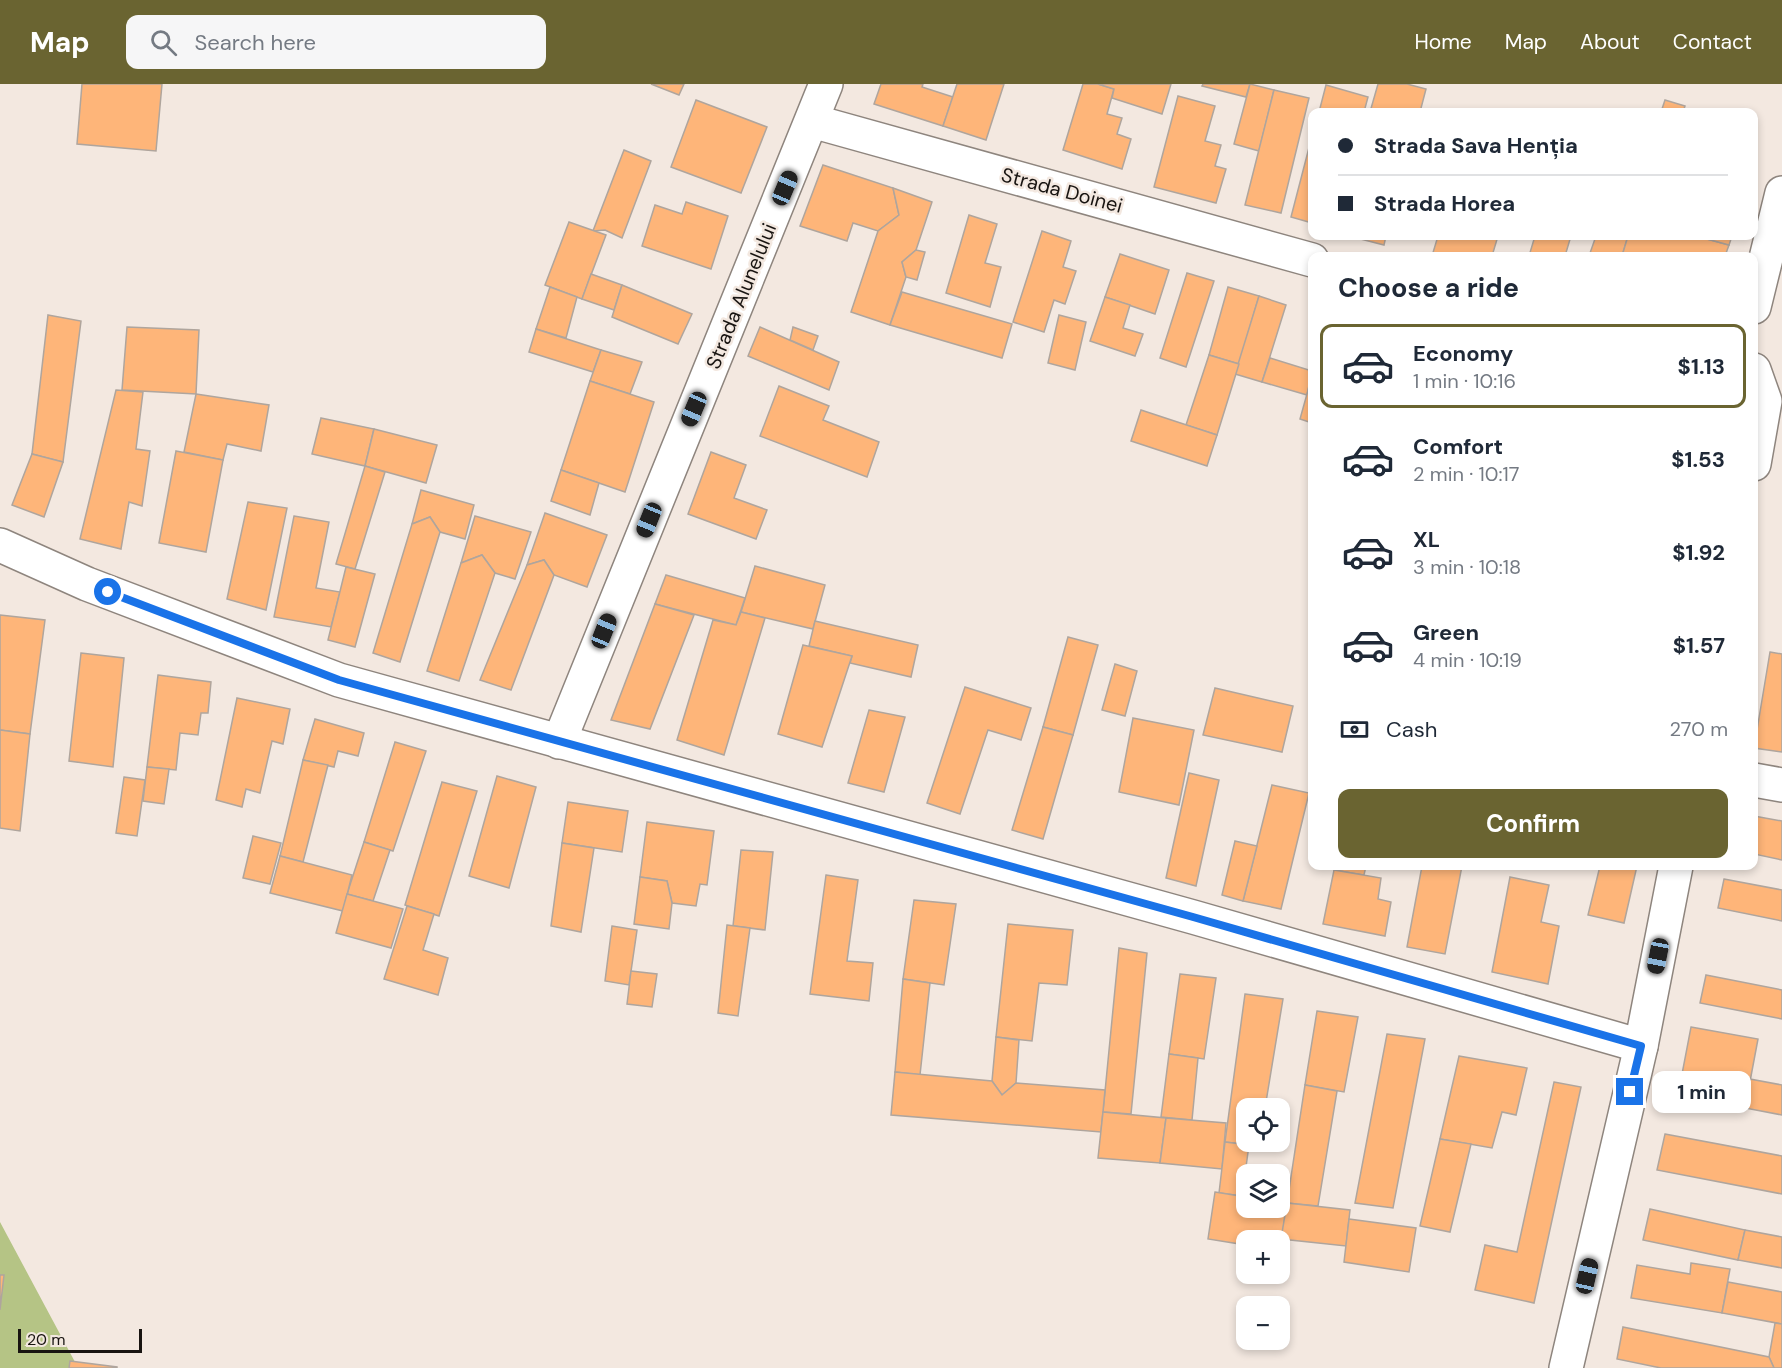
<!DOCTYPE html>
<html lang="en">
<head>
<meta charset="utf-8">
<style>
  body { margin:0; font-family:"DM Sans",sans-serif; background:#f6f6f7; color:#1f2937; height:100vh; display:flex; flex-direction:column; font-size:22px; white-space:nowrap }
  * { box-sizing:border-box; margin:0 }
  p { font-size:20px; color:#747a83 }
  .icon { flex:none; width:33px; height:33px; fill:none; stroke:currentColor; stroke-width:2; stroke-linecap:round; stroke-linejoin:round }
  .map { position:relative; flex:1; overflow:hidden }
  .sheet { position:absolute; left:1308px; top:168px; width:450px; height:618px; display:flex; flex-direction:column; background:#fff; border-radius:12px; box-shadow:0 3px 9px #0003 }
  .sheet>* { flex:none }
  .top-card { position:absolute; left:1308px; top:24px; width:450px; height:132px; border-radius:12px; box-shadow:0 3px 9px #0003; display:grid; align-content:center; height:132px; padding:0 30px; background:#fff }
  .controls { position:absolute; left:1236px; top:1014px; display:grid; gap:12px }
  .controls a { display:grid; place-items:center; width:54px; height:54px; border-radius:12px; background:#fff; box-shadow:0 3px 9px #0003; font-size:30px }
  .scale { position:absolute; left:18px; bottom:15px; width:124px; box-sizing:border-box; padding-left:6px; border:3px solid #181411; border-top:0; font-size:16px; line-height:21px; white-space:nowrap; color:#181411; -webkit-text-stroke:4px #f3e8e0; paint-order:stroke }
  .end { position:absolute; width:27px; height:27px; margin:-14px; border:8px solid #1a73e8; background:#fff; box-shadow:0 0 0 3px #fff }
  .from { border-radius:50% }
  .bubble { position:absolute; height:42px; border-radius:12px; background:#fff; box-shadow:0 3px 9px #0003; font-size:20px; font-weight:700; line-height:42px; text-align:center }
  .car { position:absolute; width:18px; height:36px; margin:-18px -9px; border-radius:8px; box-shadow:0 0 4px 2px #0007; background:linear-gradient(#222 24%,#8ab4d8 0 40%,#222 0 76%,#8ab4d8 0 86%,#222 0) }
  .top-card b { display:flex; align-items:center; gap:21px; height:57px; font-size:22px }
  .top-card b+b { border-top:2px solid #e0e1e3 }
  .top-card i { width:15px; height:15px; background:#1f2937 }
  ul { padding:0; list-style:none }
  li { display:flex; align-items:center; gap:18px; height:84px; margin:0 12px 9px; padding:0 18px; border:3px solid transparent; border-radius:12px }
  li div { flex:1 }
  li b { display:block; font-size:22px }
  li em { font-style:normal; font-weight:700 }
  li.current { border-color:#6a6431 }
  li>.icon { width:54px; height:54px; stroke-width:1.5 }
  h2 { padding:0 30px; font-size:27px; line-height:72px }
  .pay { display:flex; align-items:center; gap:15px; height:66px; padding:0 30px; font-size:22px }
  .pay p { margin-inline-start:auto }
  .primary-button { display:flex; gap:12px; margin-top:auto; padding:12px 30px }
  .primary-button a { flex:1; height:69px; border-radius:12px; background:#6a6431; color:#fff; font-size:24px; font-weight:700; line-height:69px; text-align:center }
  header { display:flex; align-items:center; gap:36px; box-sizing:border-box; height:84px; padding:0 30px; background:#6a6431; color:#fff }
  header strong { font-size:28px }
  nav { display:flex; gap:33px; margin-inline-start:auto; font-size:21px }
  .search { width:420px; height:54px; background:#f6f6f7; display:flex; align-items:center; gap:15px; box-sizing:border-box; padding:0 21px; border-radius:12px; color:#747a83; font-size:22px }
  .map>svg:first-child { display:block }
</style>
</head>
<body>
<header>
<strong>Map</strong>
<div class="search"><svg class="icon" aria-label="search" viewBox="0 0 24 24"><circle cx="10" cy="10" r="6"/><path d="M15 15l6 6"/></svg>Search here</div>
<nav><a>Home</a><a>Map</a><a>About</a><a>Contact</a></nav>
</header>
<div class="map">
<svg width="1782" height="1284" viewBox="0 0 1782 1284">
  <rect width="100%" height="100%" fill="#f3e8e0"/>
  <!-- green -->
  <path fill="#b5c485" d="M 0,1138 L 75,1278 L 70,1277 L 69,1284 L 0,1284 L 0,1226 L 4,1191 L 0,1191 Z"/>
  <!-- building -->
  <g fill="#feb579" stroke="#afa59d" stroke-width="1.5">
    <path d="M 82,0 L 162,0 L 156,67 L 77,60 Z"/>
    <path d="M 651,0 L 684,0 L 679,11 Z"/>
    <path d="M 881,0 L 923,0 L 922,3 L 953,13 L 943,42 L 874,20 Z"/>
    <path d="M 957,0 L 1004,0 L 986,56 L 943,42 Z"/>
    <path d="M 1083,0 L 1098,0 L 1114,5 L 1107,30 L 1122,34 L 1117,50 L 1131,55 L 1122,85 L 1063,66 Z"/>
    <path d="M 1098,0 L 1171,0 L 1162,30 L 1112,14 L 1114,5 Z"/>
    <path d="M 1203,0 L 1250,0 L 1246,13 L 1202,2 Z"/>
    <path d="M 1250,0 L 1274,6 L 1259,67 L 1234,60 Z"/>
    <path d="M 1378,0 L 1407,0 L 1426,5 L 1420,28 L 1370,28 Z"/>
    <path d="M 1326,1 L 1368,13 L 1364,28 L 1319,28 Z"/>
    <path d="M 1274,6 L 1309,14 L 1281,129 L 1245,121 Z"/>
    <path d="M 1178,12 L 1215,22 L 1205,57 L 1221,61 L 1215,82 L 1226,85 L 1216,119 L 1154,103 Z"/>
    <path d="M 696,16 L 767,43 L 741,109 L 671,83 Z"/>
    <path d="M 1665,16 L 1685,22 L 1683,28 L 1661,28 Z"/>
    <path d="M 1312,52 L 1312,139 L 1291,133 Z"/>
    <path d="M 624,66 L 651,77 L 622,154 L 605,146 L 593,147 Z"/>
    <path d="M 823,81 L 893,104 L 899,131 L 878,147 L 853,139 L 847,157 L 800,142 Z"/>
    <path d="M 893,104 L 932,118 L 916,166 L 902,178 L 906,193 L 890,241 L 851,228 L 878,147 L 899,131 Z"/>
    <path d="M 686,118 L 728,132 L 711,185 L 642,162 L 655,121 L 682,130 Z"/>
    <path d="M 969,131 L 997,140 L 985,179 L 1001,183 L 990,223 L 946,209 Z"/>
    <path d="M 569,138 L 606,151 L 582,215 L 545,201 Z"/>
    <path d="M 1042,147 L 1071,157 L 1063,183 L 1076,187 L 1065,220 L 1054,216 L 1044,248 L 1013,238 Z"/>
    <path d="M 1349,152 L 1386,152 L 1384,161 Z"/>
    <path d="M 1438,152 L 1498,152 L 1492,172 L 1432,172 Z"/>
    <path d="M 1535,152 L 1571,152 L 1565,172 L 1529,172 Z"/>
    <path d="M 1596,152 L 1628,152 L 1622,172 L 1589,172 Z"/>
    <path d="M 1628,152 L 1696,152 L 1729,161 L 1725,172 L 1622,172 Z"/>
    <path d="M 1696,152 L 1732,152 L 1729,161 Z"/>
    <path d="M 916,166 L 925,168 L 917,196 L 906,193 L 902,178 Z"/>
    <path d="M 1120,170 L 1169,186 L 1155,230 L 1105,213 Z"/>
    <path d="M 1187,189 L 1214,197 L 1186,283 L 1160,274 Z"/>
    <path d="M 591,190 L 622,201 L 614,226 L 582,215 Z"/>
    <path d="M 622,201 L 692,230 L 678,260 L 612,233 Z"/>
    <path d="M 550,203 L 577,213 L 566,254 L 536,245 Z"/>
    <path d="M 1228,203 L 1259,212 L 1239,280 L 1209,271 Z"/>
    <path d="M 902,208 L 1012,240 L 1002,274 L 890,241 Z"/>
    <path d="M 1259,212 L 1286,221 L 1262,298 L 1235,290 Z"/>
    <path d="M 1105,213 L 1130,221 L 1123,244 L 1143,250 L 1135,272 L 1090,257 Z"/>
    <path d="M 48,231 L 81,237 L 63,378 L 32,370 Z"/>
    <path d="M 1059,231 L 1086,238 L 1075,286 L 1048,279 Z"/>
    <path d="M 127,243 L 199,246 L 196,310 L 122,306 Z"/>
    <path d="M 760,243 L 839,278 L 829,306 L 748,272 Z"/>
    <path d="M 793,243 L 818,252 L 813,266 L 790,256 Z"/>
    <path d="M 536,245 L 601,266 L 593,288 L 529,268 Z"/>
    <path d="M 601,266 L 642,278 L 630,310 L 590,297 Z"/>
    <path d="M 1209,271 L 1239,280 L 1217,351 L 1186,341 Z"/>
    <path d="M 1270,274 L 1312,287 L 1307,311 L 1262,298 Z"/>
    <path d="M 1312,292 L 1312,339 L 1300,335 Z"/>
    <path d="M 590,297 L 654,318 L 625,408 L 561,386 Z"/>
    <path d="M 779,302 L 829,322 L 823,336 L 879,358 L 867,393 L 760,352 Z"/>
    <path d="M 116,306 L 143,308 L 136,365 L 150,367 L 142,422 L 129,418 L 121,465 L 80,455 Z"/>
    <path d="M 196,310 L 269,321 L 261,367 L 227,360 L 223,376 L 184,368 Z"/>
    <path d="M 1141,326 L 1217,351 L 1207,382 L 1131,357 Z"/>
    <path d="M 321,334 L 374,345 L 365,382 L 312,370 Z"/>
    <path d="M 374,345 L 437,361 L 426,399 L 365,382 Z"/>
    <path d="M 176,367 L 223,376 L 206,468 L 159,459 Z"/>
    <path d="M 711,368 L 746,381 L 734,414 L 767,426 L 756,455 L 688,430 Z"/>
    <path d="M 32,370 L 63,378 L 44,433 L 12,421 Z"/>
    <path d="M 365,382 L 385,388 L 355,485 L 336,480 Z"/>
    <path d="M 561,386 L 599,399 L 590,431 L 551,417 Z"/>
    <path d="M 421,406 L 474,421 L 465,455 L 440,448 L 430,433 L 412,440 Z"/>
    <path d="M 248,418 L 287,424 L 266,526 L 227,515 Z"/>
    <path d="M 545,429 L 607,451 L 587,503 L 554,491 L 544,476 L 527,481 Z"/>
    <path d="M 294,432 L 329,438 L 316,504 L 340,508 L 331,543 L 274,533 Z"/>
    <path d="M 475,432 L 531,448 L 515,495 L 495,489 L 482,471 L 461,479 Z"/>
    <path d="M 430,433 L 440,448 L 400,578 L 373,569 L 412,440 Z"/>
    <path d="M 482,471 L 495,489 L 459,597 L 427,587 L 461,479 Z"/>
    <path d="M 544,476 L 554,491 L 511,606 L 480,596 L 527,481 Z"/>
    <path d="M 755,482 L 825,501 L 813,545 L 741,528 Z"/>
    <path d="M 346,483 L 375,490 L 355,563 L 328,556 Z"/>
    <path d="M 666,491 L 745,514 L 736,541 L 655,520 Z"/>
    <path d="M 655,520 L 694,531 L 650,645 L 611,636 Z"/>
    <path d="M 741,528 L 765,534 L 724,671 L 677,656 L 713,536 L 736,541 Z"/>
    <path d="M 0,531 L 45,536 L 30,650 L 0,646 Z"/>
    <path d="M 815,537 L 918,561 L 911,593 L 850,579 L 852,572 L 809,562 Z"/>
    <path d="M 1068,553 L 1098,561 L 1073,651 L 1043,643 Z"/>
    <path d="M 803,561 L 852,572 L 822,663 L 778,650 Z"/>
    <path d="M 1770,568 L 1782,570 L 1782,668 L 1754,664 Z"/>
    <path d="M 81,569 L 124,574 L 113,683 L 69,677 Z"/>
    <path d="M 1115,580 L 1137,587 L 1125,632 L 1102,626 Z"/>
    <path d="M 158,591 L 211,598 L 208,629 L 201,629 L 198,651 L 180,649 L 176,686 L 147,683 Z"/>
    <path d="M 965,603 L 1031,624 L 1021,656 L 988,646 L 960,730 L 927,719 Z"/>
    <path d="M 1215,604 L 1293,622 L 1282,668 L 1203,651 Z"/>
    <path d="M 237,614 L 290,625 L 283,660 L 272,657 L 260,709 L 246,705 L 242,723 L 216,716 Z"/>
    <path d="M 869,626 L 905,633 L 884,708 L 848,699 Z"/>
    <path d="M 1133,634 L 1194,646 L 1179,721 L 1119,708 Z"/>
    <path d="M 315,635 L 364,649 L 358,672 L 338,667 L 334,683 L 303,676 Z"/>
    <path d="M 1043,643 L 1073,651 L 1043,755 L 1012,746 Z"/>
    <path d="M 0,646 L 30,650 L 20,747 L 0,744 Z"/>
    <path d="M 395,658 L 426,667 L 393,767 L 364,758 Z"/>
    <path d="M 303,676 L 328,681 L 303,778 L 280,772 Z"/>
    <path d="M 147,683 L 169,685 L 164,720 L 143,717 Z"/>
    <path d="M 1189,689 L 1219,696 L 1196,802 L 1166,794 Z"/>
    <path d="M 497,692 L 536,703 L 509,804 L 469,792 Z"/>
    <path d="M 124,693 L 145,696 L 137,752 L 116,749 Z"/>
    <path d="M 442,698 L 477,707 L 439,832 L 405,821 Z"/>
    <path d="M 1272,701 L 1309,709 L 1281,825 L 1243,817 Z"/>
    <path d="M 568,718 L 628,727 L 622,768 L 562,759 Z"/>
    <path d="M 1754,732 L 1782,737 L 1782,776 L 1754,770 Z"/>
    <path d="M 647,738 L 714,747 L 707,801 L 700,800 L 696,822 L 672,819 L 667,797 L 640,793 Z"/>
    <path d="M 253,752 L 281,759 L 270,800 L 243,794 Z"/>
    <path d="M 1235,757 L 1257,762 L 1243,817 L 1222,811 Z"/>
    <path d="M 364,758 L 390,766 L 373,817 L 347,810 Z"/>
    <path d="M 562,759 L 594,764 L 581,848 L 551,842 Z"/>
    <path d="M 741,766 L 773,768 L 765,846 L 733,842 Z"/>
    <path d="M 280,772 L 352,791 L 343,827 L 270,809 Z"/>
    <path d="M 1335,782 L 1366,782 L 1364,791 L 1334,786 Z"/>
    <path d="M 1422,782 L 1462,782 L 1445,870 L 1407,863 Z"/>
    <path d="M 1600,782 L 1637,782 L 1624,839 L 1588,831 Z"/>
    <path d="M 1334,786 L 1381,794 L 1378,815 L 1391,818 L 1385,852 L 1323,840 Z"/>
    <path d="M 826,791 L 858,796 L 847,877 L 873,879 L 869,917 L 810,910 Z"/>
    <path d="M 640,793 L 667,797 L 672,819 L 669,845 L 634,840 Z"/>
    <path d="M 1510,793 L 1549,801 L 1541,838 L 1559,842 L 1548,900 L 1492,888 Z"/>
    <path d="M 1724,795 L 1782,806 L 1782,837 L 1718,824 Z"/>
    <path d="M 347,810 L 403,825 L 391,864 L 336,849 Z"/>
    <path d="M 914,816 L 956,820 L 944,901 L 903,895 Z"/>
    <path d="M 407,822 L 434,830 L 423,866 L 448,874 L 438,911 L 384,895 Z"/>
    <path d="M 1008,840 L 1073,846 L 1067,901 L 1039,899 L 1032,957 L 996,953 Z"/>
    <path d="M 727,841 L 750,844 L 738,932 L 718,929 Z"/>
    <path d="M 612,842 L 637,846 L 629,901 L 605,897 Z"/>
    <path d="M 1119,864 L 1147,869 L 1131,1030 L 1103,1028 Z"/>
    <path d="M 631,887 L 657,890 L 652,923 L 627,920 Z"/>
    <path d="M 1180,890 L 1216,894 L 1204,975 L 1169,970 Z"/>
    <path d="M 1706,891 L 1782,906 L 1782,935 L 1700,919 Z"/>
    <path d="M 903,895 L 930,899 L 920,991 L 895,988 Z"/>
    <path d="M 1245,910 L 1283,915 L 1265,1024 L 1246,1024 L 1246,1058 L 1259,1058 L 1258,1062 L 1225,1058 Z"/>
    <path d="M 1317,927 L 1358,933 L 1344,1008 L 1305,1001 Z"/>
    <path d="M 1691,943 L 1758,955 L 1745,1024 L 1678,1011 Z"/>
    <path d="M 1387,950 L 1425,955 L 1393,1124 L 1355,1119 Z"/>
    <path d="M 996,953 L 1019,956 L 1016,999 L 1002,1011 L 992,997 Z"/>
    <path d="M 1169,970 L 1198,974 L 1192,1036 L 1161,1033 Z"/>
    <path d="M 1459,972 L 1527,984 L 1516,1031 L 1502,1028 L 1492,1064 L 1440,1055 Z"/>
    <path d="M 895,988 L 992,997 L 1002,1011 L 1016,999 L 1105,1006 L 1101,1048 L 891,1031 Z"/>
    <path d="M 1750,995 L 1782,1001 L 1782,1031 L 1745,1024 Z"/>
    <path d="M 1554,998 L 1581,1003 L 1534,1219 L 1475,1206 L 1485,1161 L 1517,1168 Z"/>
    <path d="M 1305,1001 L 1337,1007 L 1318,1122 L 1287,1119 Z"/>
    <path d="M 1103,1028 L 1166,1034 L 1160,1079 L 1098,1074 Z"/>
    <path d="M 1166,1034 L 1226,1039 L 1222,1085 L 1160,1079 Z"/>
    <path d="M 1665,1050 L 1782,1072 L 1782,1110 L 1657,1086 Z"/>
    <path d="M 1440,1055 L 1471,1060 L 1450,1148 L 1420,1142 Z"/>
    <path d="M 1225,1058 L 1249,1061 L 1242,1112 L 1219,1109 Z"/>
    <path d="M 1215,1108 L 1246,1113 L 1246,1124 L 1280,1124 L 1280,1118 L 1287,1119 L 1280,1166 L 1280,1156 L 1246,1156 L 1246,1161 L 1208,1155 Z"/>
    <path d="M 1287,1119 L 1350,1126 L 1346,1162 L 1281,1155 Z"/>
    <path d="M 1650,1125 L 1745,1146 L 1738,1176 L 1643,1156 Z"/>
    <path d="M 1349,1135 L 1416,1144 L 1409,1188 L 1344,1178 Z"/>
    <path d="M 1745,1146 L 1782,1153 L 1782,1184 L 1738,1176 Z"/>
    <path d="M 1691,1179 L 1730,1185 L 1722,1229 L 1631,1214 L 1637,1181 L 1690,1190 Z"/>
    <path d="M 0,1191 L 4,1191 L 0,1226 Z"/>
    <path d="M 1728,1198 L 1782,1208 L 1782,1240 L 1722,1229 Z"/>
    <path d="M 1775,1239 L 1782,1240 L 1782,1284 L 1774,1284 L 1769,1273 Z"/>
    <path d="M 1623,1243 L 1769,1273 L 1774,1284 L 1661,1284 L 1617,1275 Z"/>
    <path d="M 70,1277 L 117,1283 L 117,1284 L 69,1284 Z"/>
  </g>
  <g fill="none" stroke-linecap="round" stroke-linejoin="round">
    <defs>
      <g id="minor">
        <path d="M 812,37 L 1312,176"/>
        <path d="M 1754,223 L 1782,109"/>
        <path d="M 1754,286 L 1765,317 L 1754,380"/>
        <path d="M 0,461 L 87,500 L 339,596 L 1193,833 L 1641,962"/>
        <path d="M 559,658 L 826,0"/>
        <path d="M 1754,696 L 1782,701"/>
        <path d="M 1566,1284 L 1641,962 L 1676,782"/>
      </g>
    </defs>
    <!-- minor casing -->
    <use href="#minor" stroke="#8e857e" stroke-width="36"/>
    <!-- minor -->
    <use href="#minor" stroke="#fff" stroke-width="33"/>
  </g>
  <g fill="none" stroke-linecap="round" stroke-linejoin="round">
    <!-- route -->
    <path stroke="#1a73e8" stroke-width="8" d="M 108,508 L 339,596 L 1193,833 L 1641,962 L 1630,1008"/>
  </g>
  <g text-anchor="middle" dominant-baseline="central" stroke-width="5" stroke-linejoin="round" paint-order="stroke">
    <!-- street labels -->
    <g font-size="20" fill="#181411" stroke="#f3e8e0">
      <text transform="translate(1062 106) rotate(15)">Strada Doinei</text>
      <text transform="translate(741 212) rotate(-68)">Strada Alunelului</text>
    </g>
  </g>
</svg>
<div class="controls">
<a><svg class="icon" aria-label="locate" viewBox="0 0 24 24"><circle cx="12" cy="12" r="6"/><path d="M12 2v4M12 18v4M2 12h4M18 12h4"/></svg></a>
<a><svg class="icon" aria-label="layers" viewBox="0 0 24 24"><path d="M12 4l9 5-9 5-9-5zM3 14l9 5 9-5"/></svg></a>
<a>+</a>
<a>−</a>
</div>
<div class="scale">20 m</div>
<i class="end from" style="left:108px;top:508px"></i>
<i class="end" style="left:1630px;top:1008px"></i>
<div class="bubble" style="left:1652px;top:987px;width:99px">1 min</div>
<i class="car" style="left:785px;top:104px;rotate:23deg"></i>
<i class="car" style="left:694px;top:325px;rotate:203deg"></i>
<i class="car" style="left:649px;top:436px;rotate:202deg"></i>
<i class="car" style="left:604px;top:547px;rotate:22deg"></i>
<i class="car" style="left:1658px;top:872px;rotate:191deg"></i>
<i class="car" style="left:1587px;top:1192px;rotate:13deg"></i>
<div class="top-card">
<b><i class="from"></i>Strada Sava Henția</b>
<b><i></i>Strada Horea</b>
</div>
<section class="sheet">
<h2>Choose a ride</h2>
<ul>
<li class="current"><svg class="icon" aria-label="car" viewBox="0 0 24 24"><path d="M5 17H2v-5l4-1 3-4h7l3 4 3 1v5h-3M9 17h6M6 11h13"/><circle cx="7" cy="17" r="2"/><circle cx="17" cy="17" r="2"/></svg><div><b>Economy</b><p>1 min · 10:16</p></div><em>$1.13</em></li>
<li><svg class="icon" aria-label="car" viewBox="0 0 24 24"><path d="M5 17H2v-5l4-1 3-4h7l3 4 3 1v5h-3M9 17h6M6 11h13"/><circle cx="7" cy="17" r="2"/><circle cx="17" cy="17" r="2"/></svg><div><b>Comfort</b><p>2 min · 10:17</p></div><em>$1.53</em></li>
<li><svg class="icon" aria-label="car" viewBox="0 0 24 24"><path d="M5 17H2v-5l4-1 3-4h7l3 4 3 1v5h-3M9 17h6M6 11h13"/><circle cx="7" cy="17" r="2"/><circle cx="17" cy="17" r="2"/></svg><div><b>XL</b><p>3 min · 10:18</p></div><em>$1.92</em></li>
<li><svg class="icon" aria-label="car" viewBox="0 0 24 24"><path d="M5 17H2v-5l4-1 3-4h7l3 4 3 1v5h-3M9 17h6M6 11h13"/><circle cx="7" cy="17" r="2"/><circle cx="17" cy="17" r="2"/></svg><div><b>Green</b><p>4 min · 10:19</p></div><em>$1.57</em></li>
</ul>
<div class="pay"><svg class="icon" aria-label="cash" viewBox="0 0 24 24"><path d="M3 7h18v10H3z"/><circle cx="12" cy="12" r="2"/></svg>Cash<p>270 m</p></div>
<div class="primary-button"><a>Confirm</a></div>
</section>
</div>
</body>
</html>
